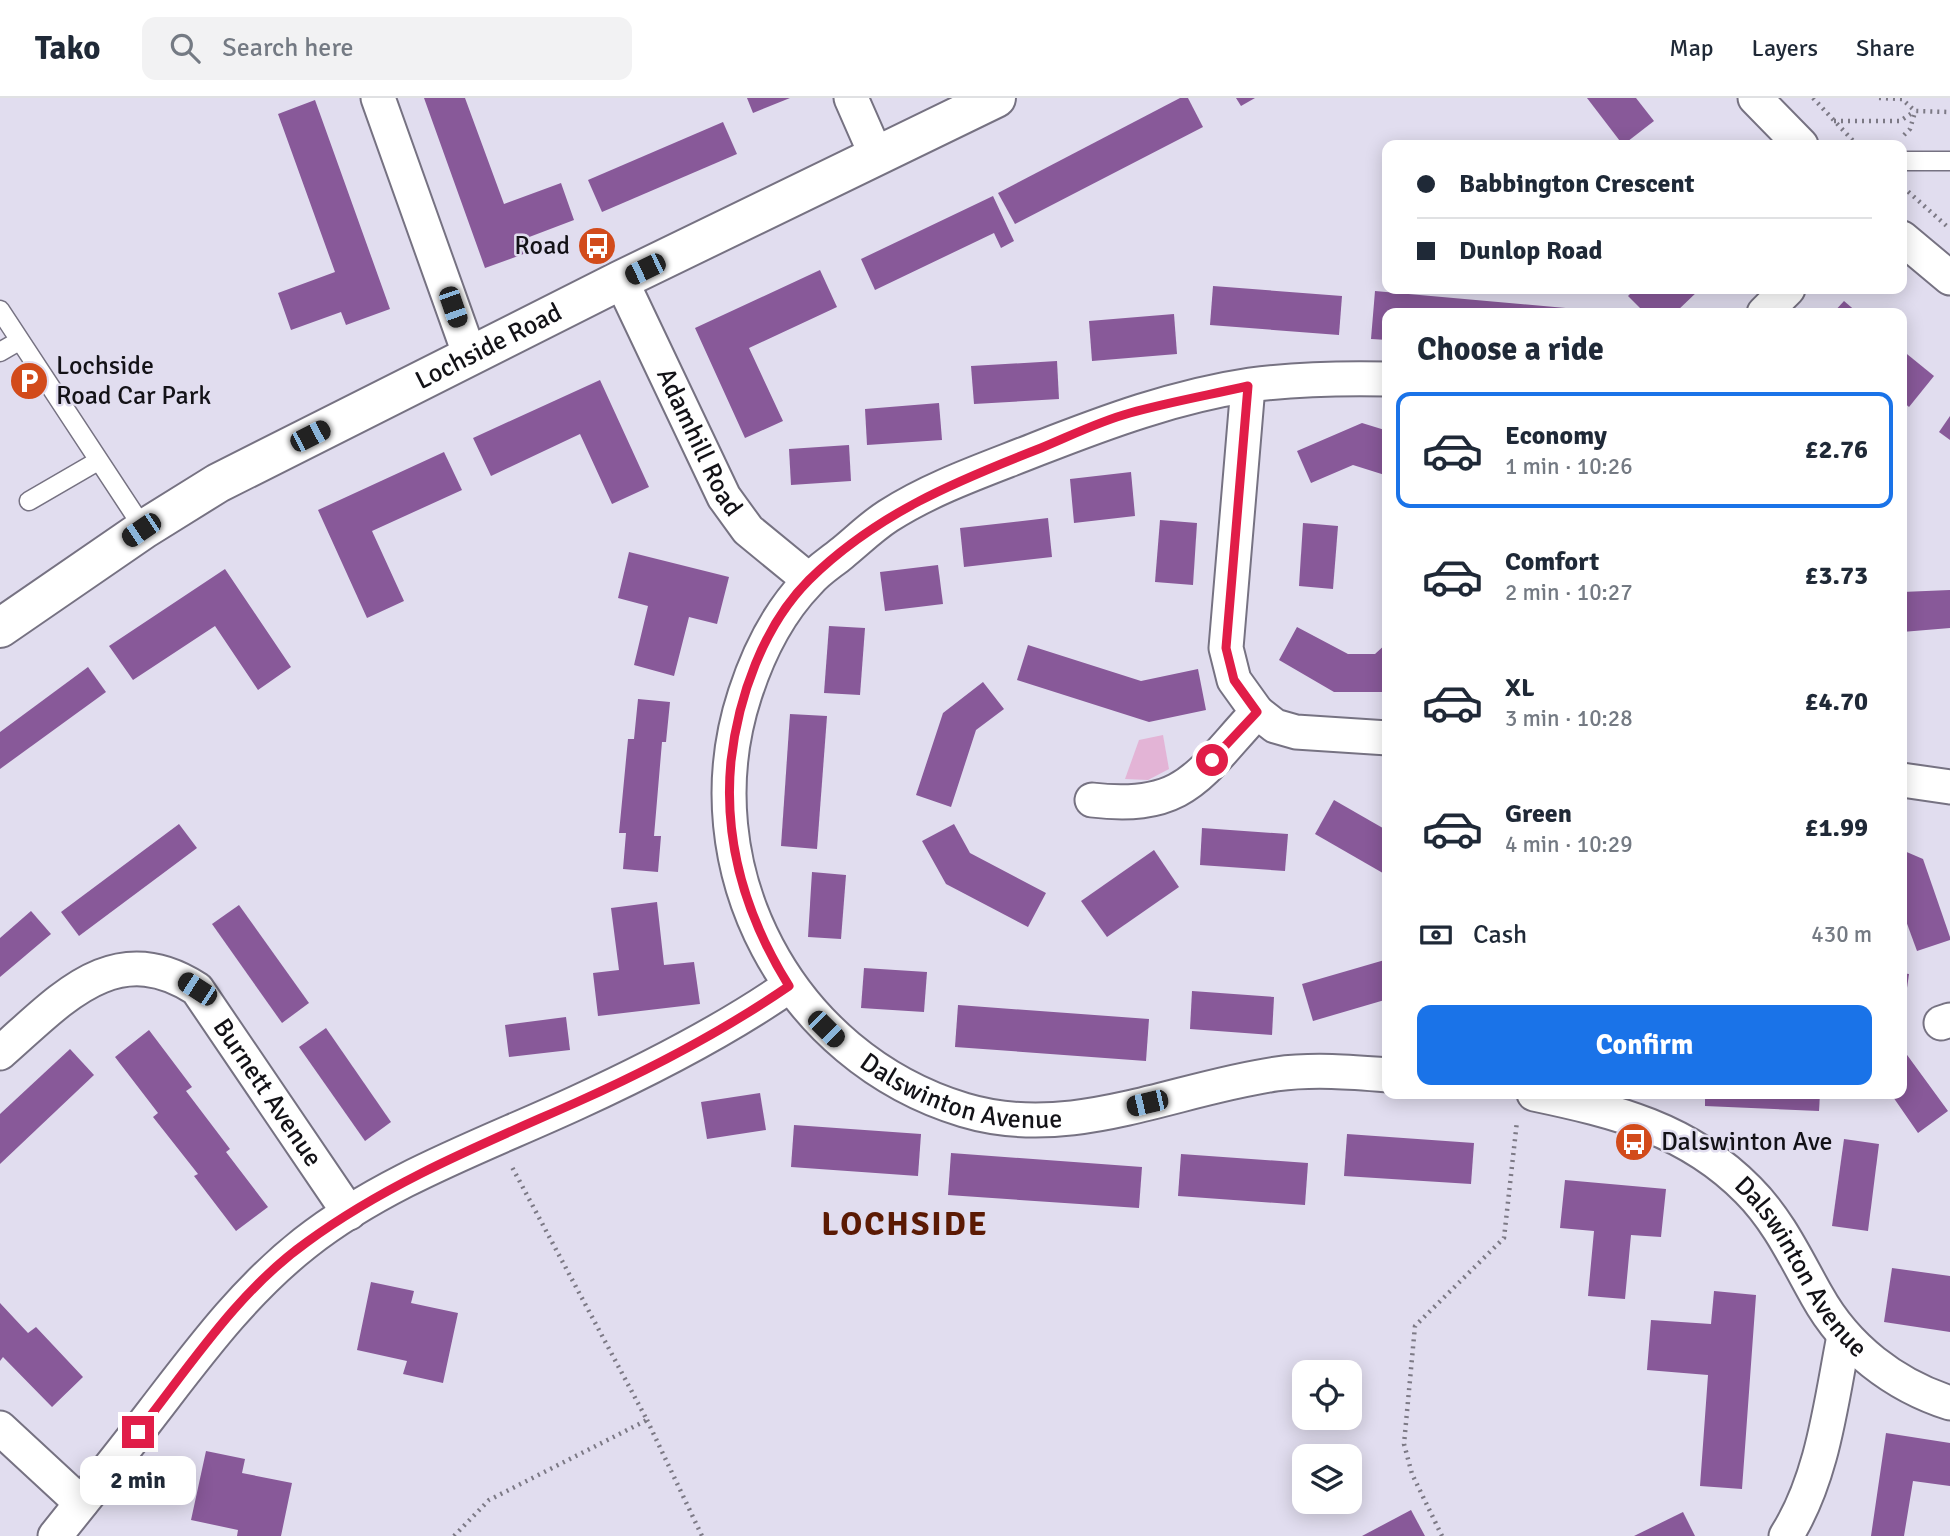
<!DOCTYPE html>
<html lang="en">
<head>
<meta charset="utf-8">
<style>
  body { margin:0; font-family:Signika,sans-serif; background:#f2f2f3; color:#1f2937; height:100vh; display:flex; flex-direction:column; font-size:26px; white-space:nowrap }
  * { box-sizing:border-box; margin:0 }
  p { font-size:23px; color:#747a83 }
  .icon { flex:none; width:38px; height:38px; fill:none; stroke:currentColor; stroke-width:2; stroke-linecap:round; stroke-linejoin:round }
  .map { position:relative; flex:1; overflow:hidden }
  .panel { position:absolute; left:1382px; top:210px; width:525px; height:791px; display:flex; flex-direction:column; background:#fff; border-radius:14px; box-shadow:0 4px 18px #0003 }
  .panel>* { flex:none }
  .banner { position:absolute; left:1382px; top:42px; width:525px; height:154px; border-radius:14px; box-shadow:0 4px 18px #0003; display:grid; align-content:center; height:154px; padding:0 35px; background:#fff }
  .fabs { position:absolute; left:1292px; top:1262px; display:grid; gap:14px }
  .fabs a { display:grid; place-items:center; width:70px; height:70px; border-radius:14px; background:#fff; box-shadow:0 4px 18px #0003; font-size:35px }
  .end { position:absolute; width:32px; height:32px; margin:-16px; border:9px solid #e11d48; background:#fff; box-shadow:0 0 0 4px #fff }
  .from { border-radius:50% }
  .bubble { position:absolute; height:49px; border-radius:14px; background:#fff; box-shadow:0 4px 18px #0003; font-size:23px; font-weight:700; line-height:49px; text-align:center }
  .car { position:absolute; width:21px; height:42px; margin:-21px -10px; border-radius:9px; box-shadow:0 0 5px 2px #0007; background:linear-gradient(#222 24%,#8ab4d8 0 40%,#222 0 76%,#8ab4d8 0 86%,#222 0) }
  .banner b { display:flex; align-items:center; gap:24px; height:66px; font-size:26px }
  .banner b+b { border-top:2px solid #e0e1e3 }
  .banner i { width:18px; height:18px; background:#1f2937 }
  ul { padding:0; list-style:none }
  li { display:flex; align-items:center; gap:21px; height:116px; margin:0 14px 10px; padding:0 21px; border:4px solid transparent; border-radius:14px }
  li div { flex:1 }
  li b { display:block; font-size:26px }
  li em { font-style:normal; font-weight:700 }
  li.current { border-color:#1a73e8 }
  li>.icon { width:63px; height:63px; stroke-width:1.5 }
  h2 { padding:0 35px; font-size:32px; line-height:84px }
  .pay { display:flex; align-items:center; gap:18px; height:77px; padding:0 35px; font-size:26px }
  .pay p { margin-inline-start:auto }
  .button { display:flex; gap:14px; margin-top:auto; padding:14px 35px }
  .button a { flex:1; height:80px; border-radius:14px; background:#1a73e8; color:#fff; font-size:28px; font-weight:700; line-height:80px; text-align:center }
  header { display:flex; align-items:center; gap:42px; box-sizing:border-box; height:98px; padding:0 35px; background:#fff; border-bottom:2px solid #e0e1e3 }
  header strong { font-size:33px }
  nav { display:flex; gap:38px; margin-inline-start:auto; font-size:24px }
  .search { width:490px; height:63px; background:#f2f2f3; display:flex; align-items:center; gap:18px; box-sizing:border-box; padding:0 24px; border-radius:14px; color:#747a83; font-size:26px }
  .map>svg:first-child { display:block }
</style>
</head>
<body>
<header>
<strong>Tako</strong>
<div class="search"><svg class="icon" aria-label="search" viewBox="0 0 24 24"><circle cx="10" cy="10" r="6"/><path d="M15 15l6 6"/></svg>Search here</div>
<nav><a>Map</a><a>Layers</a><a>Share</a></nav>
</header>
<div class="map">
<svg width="1950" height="1438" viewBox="0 0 1950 1438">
  <rect width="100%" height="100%" fill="#e1ddef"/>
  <!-- green -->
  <path fill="#e3b4d6" d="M 1163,637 L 1169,671 L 1148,682 L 1125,681 L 1139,642 Z"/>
  <!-- building -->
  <g fill="#885999">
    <path d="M 424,0 L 465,0 L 504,106 L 561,85 L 574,122 L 524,141 L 529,154 L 485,170 Z"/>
    <path d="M 747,0 L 790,0 L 753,15 Z"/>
    <path d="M 1180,0 L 1188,0 L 1203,29 L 1015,126 L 998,95 Z"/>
    <path d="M 1236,0 L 1255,0 L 1241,8 Z"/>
    <path d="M 1587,0 L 1636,0 L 1654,23 L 1623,47 Z"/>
    <path d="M 315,2 L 390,211 L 346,227 L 341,214 L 291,232 L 278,195 L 335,174 L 278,16 Z"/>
    <path d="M 723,24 L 737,56 L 602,114 L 588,82 Z"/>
    <path d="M 993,98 L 1014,143 L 1001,150 L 994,135 L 875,192 L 861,161 Z"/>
    <path d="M 820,172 L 837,209 L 749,250 L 783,323 L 745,340 L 695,230 Z"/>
    <path d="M 1213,188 L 1342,198 L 1339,237 L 1210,227 Z"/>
    <path d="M 1635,191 L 1700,191 L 1675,215 L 1645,215 L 1628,198 Z"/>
    <path d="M 1375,193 L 1588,212 L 1588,215 L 1388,215 L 1388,242 L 1371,241 Z"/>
    <path d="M 1844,203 L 1858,215 L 1833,215 Z"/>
    <path d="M 1174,216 L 1177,256 L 1092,263 L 1089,223 Z"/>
    <path d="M 1902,252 L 1934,278 L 1909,309 L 1902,303 Z"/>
    <path d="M 1057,263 L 1059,301 L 974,306 L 971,268 Z"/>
    <path d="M 600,282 L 649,389 L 612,406 L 580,336 L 491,378 L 473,340 Z"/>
    <path d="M 939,305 L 942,342 L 867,347 L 865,311 Z"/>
    <path d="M 1950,318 L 1950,342 L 1939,334 Z"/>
    <path d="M 1362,325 L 1388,333 L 1388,378 L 1353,367 L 1311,385 L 1297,353 Z"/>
    <path d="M 849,347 L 851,383 L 791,387 L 789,351 Z"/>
    <path d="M 444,354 L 462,392 L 372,433 L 404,503 L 367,520 L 318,412 Z"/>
    <path d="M 1131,374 L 1135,418 L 1074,425 L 1070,381 Z"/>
    <path d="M 1048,420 L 1052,459 L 964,469 L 960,430 Z"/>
    <path d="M 1160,422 L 1197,425 L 1193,487 L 1155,484 Z"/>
    <path d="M 1303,425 L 1338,428 L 1333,491 L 1299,488 Z"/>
    <path d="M 629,454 L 729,479 L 717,526 L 689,519 L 674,578 L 634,567 L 648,508 L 618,500 Z"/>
    <path d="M 938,467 L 943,506 L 885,513 L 880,474 Z"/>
    <path d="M 225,471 L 291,569 L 258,592 L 215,528 L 133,582 L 109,548 Z"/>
    <path d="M 1950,492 L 1950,530 L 1902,534 L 1902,494 Z"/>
    <path d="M 829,528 L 865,530 L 860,597 L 824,595 Z"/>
    <path d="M 1297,529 L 1348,556 L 1375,556 L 1388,544 L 1388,594 L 1334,594 L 1279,562 Z"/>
    <path d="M 1028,547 L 1141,583 L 1198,571 L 1206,612 L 1149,624 L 1017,582 Z"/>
    <path d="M 88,569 L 106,594 L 0,671 L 0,634 Z"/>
    <path d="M 983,584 L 1004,611 L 976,632 L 951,709 L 916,697 L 943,615 Z"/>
    <path d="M 638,601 L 670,604 L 666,644 L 662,644 L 654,738 L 661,738 L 658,774 L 623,771 L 626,735 L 619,735 L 628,641 L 634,641 Z"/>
    <path d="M 790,616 L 827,618 L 817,751 L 781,748 Z"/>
    <path d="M 1334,702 L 1388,733 L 1388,778 L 1315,736 Z"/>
    <path d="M 179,726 L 197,750 L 79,838 L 61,814 Z"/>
    <path d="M 954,726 L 970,755 L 1046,795 L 1028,829 L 946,786 L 922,743 Z"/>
    <path d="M 1202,730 L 1288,736 L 1285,773 L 1200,767 Z"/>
    <path d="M 1154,752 L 1179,789 L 1107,839 L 1081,803 Z"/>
    <path d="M 1902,752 L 1923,761 L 1950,839 L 1950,842 L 1917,853 L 1902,812 Z"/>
    <path d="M 812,774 L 846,777 L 841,841 L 808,839 Z"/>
    <path d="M 657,804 L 664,867 L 694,864 L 700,906 L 598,918 L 593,875 L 619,872 L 611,810 Z"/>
    <path d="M 239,807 L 309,905 L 282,925 L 212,826 Z"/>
    <path d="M 31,813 L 51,836 L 0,879 L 0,840 Z"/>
    <path d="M 1388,861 L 1388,901 L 1313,923 L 1302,886 Z"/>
    <path d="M 864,870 L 927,874 L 924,914 L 861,910 Z"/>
    <path d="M 1902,875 L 1909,876 L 1904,911 L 1902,910 Z"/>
    <path d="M 1192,893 L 1274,899 L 1272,937 L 1190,931 Z"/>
    <path d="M 958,907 L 1149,921 L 1146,963 L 955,949 Z"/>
    <path d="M 566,919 L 570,952 L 509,959 L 505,927 Z"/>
    <path d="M 326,930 L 391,1024 L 365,1043 L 299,949 Z"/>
    <path d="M 149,932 L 192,989 L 186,993 L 230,1051 L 226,1054 L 268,1109 L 236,1133 L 194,1078 L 198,1076 L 153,1019 L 158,1015 L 115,959 Z"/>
    <path d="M 1902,950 L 1948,1013 L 1918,1035 L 1891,996 L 1902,996 Z"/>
    <path d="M 70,951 L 94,977 L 0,1066 L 0,1016 Z"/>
    <path d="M 760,995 L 766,1032 L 707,1041 L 701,1004 Z"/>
    <path d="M 1705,996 L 1820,996 L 1819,1013 L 1705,1008 Z"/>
    <path d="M 794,1027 L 921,1036 L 918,1078 L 791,1069 Z"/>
    <path d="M 1347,1036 L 1474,1045 L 1471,1086 L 1344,1078 Z"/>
    <path d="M 1844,1041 L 1879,1046 L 1868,1133 L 1832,1128 Z"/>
    <path d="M 951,1055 L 1142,1069 L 1139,1110 L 948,1097 Z"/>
    <path d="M 1181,1056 L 1308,1065 L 1305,1107 L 1178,1098 Z"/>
    <path d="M 1565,1082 L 1666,1091 L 1661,1139 L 1631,1137 L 1625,1201 L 1588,1198 L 1594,1133 L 1560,1130 Z"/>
    <path d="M 1892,1170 L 1950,1178 L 1950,1234 L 1884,1224 Z"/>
    <path d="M 371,1184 L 414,1193 L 411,1205 L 458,1215 L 443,1285 L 403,1276 L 407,1263 L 357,1252 Z"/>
    <path d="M 1714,1193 L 1756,1197 L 1742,1391 L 1700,1388 L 1708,1277 L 1647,1272 L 1651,1222 L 1711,1226 Z"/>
    <path d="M 0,1205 L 28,1235 L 36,1229 L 83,1279 L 52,1309 L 3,1259 L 0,1263 Z"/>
    <path d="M 1886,1335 L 1950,1345 L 1950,1388 L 1913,1383 L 1904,1438 L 1871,1438 Z"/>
    <path d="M 206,1353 L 245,1361 L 242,1375 L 292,1385 L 281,1438 L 237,1438 L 238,1432 L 191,1422 Z"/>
    <path d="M 1411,1412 L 1425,1438 L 1362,1438 Z"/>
    <path d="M 1683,1414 L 1695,1438 L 1634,1438 Z"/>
  </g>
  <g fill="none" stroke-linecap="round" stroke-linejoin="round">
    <defs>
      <g id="service">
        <path d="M 1902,63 L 1950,63"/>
        <path d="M 0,212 L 144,431"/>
        <path d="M 0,254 L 19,243"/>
        <path d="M 29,403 L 98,363"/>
      </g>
      <g id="minor">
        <path d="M 378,0 L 470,258"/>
        <path d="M 851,0 L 876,57"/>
        <path d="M 1755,0 L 1801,47"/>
        <path d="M 1902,140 L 1950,180"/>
        <path id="s1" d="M 621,182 L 724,399 L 748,432 L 809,482"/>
        <path d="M 1764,215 L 1788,191"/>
        <path id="s2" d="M 1388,281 C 1342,280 1296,281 1250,287 C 1176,298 1106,324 1037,351 C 987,371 933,389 888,418 C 871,429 856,444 841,456 C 830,465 817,473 808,484 C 779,514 758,556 745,596 C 688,770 789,959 964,1012 C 1070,1044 1172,991 1276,976 C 1313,971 1351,974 1388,977"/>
        <path d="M 1257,614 L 1275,628 L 1296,634 L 1388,640"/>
        <path d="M 1902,682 L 1950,689"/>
        <path d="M 1092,702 C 1186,713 1199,676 1257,614 L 1234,582 L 1226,550 L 1248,288"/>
        <path d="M 1941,925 L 1950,922"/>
        <path id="s3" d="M 0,955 C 60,903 114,837 197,891 L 349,1115"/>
        <path id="s4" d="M 1534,996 C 1615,1013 1688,1031 1748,1092 C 1779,1123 1796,1161 1817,1198 C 1846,1250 1894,1287 1950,1305"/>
        <path d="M 0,1330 L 81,1405"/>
        <path d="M 55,1438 C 88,1397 121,1356 153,1314 C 200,1253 244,1193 305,1145 C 385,1082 485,1047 576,1005 C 650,971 723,934 789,888"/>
        <path d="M 1786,1438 C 1823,1380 1831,1304 1844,1238"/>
      </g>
      <g id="tertiary">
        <path id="s5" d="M 0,530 L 144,431 L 218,385 L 621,182 L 996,0"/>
      </g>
    </defs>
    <!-- service casing -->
    <use href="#service" stroke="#767282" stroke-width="21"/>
    <!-- minor casing -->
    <use href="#minor" stroke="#767282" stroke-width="37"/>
    <!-- tertiary casing -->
    <use href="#tertiary" stroke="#767282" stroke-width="42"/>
    <!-- path -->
    <g stroke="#7c7985" stroke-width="4.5" stroke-dasharray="2 5" stroke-linecap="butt">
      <path d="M 1813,0 L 1857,47"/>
      <path d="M 1879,0 L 1902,1 L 1915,13 L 1950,14"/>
      <path d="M 1834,23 L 1900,23 L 1915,13"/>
      <path d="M 1904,37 L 1910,31 L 1915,14"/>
      <path d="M 1903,89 L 1950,131"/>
      <path d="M 647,1322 L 702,1438"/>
      <path d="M 454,1438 L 489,1402 L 647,1322 L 512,1069"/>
      <path d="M 1442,1438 L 1412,1376 L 1404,1346 L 1415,1228 L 1504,1140 L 1517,1023"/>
    </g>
    <!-- service -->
    <use href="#service" stroke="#fff" stroke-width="18"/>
    <!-- minor -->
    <use href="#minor" stroke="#fff" stroke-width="33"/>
    <!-- tertiary -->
    <use href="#tertiary" stroke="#fff" stroke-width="38"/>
  </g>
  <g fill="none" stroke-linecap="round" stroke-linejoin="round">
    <!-- route -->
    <path stroke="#e11d48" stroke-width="9" d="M 138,1334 C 190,1268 238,1193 307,1144 C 389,1084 483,1046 575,1005 C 649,972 722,934 789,888 C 746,819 723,745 731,663 C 738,600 763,528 809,482 C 876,416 956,383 1041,350 C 1070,338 1100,323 1130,315 C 1169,304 1209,297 1248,288 L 1226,550 L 1234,582 L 1257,614 L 1212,662"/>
  </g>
  <!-- icons -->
  <defs>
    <symbol id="bus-disc" viewBox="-11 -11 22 22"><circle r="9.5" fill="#d24b1b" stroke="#e1ddef"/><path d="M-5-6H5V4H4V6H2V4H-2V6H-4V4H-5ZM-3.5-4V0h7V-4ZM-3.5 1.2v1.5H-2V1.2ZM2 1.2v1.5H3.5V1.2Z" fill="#fff"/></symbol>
    <symbol id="parking-disc" viewBox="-11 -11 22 22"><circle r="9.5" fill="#d24b1b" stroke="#e1ddef"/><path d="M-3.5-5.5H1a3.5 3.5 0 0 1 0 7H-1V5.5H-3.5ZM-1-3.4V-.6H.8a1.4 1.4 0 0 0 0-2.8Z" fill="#fff"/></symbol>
  </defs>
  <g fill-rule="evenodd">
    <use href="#bus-disc" x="575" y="126" width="44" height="44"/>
    <use href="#parking-disc" x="7" y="261" width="44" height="44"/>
    <use href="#bus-disc" x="1612" y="1022" width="44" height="44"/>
  </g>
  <g text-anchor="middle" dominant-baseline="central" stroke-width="5" stroke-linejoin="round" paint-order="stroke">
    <!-- poi labels -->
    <g font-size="26" fill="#131217" stroke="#e1ddef" text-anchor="start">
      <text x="570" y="148" text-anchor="end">Road</text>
      <text x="56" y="268">Lochside<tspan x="56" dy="30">Road Car Park</tspan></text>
      <text x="1661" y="1044">Dalswinton Ave</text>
    </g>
    <!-- street labels -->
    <g font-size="26" fill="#131217" stroke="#e1ddef">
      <text stroke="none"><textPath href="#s5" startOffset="565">Lochside Road</textPath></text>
      <text stroke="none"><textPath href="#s1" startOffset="180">Adamhill Road</textPath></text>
      <text stroke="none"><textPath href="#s2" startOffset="1274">Dalswinton Avenue</textPath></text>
      <text stroke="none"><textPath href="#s3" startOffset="354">Burnett Avenue</textPath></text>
      <text stroke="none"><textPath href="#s4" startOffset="332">Dalswinton Avenue</textPath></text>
    </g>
    <!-- district labels -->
    <g font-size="33" font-weight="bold" letter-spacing="2" fill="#5b1a04" stroke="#e1ddef">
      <text x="905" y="1126">LOCHSIDE</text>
    </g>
  </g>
</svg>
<div class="fabs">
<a><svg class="icon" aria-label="locate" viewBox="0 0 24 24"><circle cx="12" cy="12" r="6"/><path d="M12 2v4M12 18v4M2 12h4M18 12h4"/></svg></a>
<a><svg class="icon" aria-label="layers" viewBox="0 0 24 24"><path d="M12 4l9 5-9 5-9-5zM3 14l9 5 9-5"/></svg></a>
</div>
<i class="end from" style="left:1212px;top:662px"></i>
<i class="end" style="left:138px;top:1334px"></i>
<div class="bubble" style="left:80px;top:1358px;width:116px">2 min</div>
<i class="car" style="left:645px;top:171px;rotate:244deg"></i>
<i class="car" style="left:453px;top:209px;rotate:161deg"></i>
<i class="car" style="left:310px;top:338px;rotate:63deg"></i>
<i class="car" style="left:141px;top:432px;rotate:236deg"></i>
<i class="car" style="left:197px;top:891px;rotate:303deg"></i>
<i class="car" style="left:826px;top:931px;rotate:135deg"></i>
<i class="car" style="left:1147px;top:1005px;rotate:257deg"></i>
<div class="banner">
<b><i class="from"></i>Babbington Crescent</b>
<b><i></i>Dunlop Road</b>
</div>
<section class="panel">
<h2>Choose a ride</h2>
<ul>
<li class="current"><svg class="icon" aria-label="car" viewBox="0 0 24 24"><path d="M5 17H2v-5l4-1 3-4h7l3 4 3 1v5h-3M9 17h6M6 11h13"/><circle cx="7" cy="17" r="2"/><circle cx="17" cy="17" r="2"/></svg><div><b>Economy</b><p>1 min · 10:26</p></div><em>£2.76</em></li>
<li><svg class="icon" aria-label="car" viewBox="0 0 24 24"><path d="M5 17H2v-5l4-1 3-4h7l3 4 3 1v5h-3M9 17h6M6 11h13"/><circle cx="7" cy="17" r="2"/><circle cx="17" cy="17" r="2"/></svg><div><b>Comfort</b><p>2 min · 10:27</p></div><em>£3.73</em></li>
<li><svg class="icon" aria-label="car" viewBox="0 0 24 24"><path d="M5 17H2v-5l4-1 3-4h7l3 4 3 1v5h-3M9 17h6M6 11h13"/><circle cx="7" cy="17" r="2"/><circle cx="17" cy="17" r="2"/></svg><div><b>XL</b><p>3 min · 10:28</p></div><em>£4.70</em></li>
<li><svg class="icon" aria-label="car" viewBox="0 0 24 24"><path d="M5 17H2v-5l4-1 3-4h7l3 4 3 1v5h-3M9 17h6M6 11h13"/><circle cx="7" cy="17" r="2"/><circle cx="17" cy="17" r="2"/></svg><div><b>Green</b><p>4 min · 10:29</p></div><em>£1.99</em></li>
</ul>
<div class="pay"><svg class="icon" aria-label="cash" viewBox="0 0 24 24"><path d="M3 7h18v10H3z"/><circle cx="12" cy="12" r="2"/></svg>Cash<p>430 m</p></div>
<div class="button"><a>Confirm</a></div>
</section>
</div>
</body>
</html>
